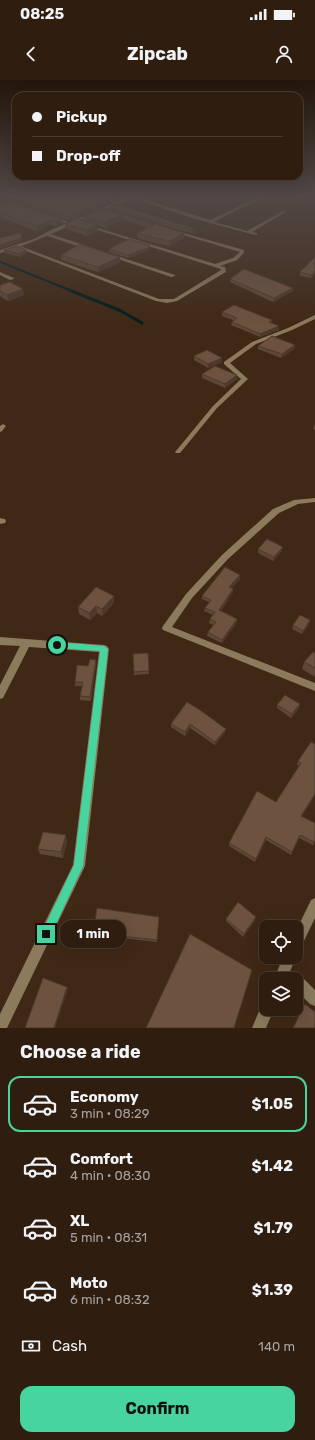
<!DOCTYPE html>
<html lang="en">
<head>
<meta charset="utf-8">
<style>
  body { margin:0; font-family:Rubik,sans-serif; background:#372719; color:#f1f3f6; height:100vh; display:flex; flex-direction:column; font-size:15px; white-space:nowrap }
  * { box-sizing:border-box; margin:0 }
  p { font-size:13px; color:#a7a29f }
  .icon { flex:none; width:22px; height:22px; fill:none; stroke:currentColor; stroke-width:2; stroke-linecap:round; stroke-linejoin:round }
  .map { position:relative; height:948px; overflow:hidden }
  .sheet { display:flex; flex-direction:column; background:#2f1e10; flex:1 }
  .sheet>* { flex:none }
  .hud { position:absolute; left:12px; top:12px; width:291px; height:88px; border-radius:12px; box-shadow:0 4px 16px #0002,0 0 0 1px #4a3c30; display:grid; align-content:center; height:88px; padding:0 20px; background:#2f1e10 }
  .controls { position:absolute; left:259px; top:840px; display:grid; gap:8px }
  .controls a { display:grid; place-items:center; width:44px; height:44px; border-radius:8px; background:#2f1e10; box-shadow:0 4px 16px #0002,0 0 0 1px #4a3c30; font-size:20px }
  .end { position:absolute; width:18px; height:18px; margin:-9px; border:5px solid #47d49e; background:#111; box-shadow:0 0 0 2px #111 }
  .from { border-radius:50% }
  .bubble { position:absolute; height:28px; border-radius:12px; background:#2f1e10; box-shadow:0 4px 16px #0002,0 0 0 1px #4a3c30; font-size:13px; font-weight:700; line-height:28px; text-align:center }
  .hud b { display:flex; align-items:center; gap:14px; height:38px; font-size:15px }
  .hud b+b { border-top:1px solid #4a3c30 }
  .hud i { width:10px; height:10px; background:#f1f3f6 }
  ul { padding:0; list-style:none }
  li { display:flex; align-items:center; gap:12px; height:56px; margin:0 8px 6px; padding:0 12px; border:2px solid transparent; border-radius:12px }
  li div { flex:1 }
  li b { display:block; font-size:15px }
  li em { font-style:normal; font-weight:700 }
  li.current { border-color:#47d49e }
  li>.icon { width:36px; height:36px; stroke-width:1.5 }
  h2 { padding:0 20px; font-size:18px; line-height:48px }
  .pay { display:flex; align-items:center; gap:10px; height:44px; padding:0 20px; font-size:15px }
  .pay p { margin-inline-start:auto }
  .primary-button { display:flex; gap:8px; margin-top:auto; padding:8px 20px }
  .primary-button a { flex:1; height:46px; border-radius:12px; background:#47d49e; color:#111; font-size:16px; font-weight:700; line-height:46px; text-align:center }
  .status { display:flex; justify-content:space-between; align-items:center; height:28px; padding:0 20px; background:#2f1e10; direction:ltr }
  .status svg { height:11px; fill:currentColor }
  header { display:flex; justify-content:space-between; align-items:center; height:52px; padding:0 20px; background:#2f1e10; font-size:18px; font-weight:700 }
  .map>svg:first-child { display:block }
</style>
</head>
<body>
<div class="status"><b>08:25</b><svg viewBox="0 0 49 12"><path d="M0 12V9h3v3zM5 12V6h3v6zM10 12V3h3v9zM15 12V0h3v12zM26 1h20v11H26zM47 4h2v5h-2z"/></svg></div>
<header><svg class="icon" aria-label="back" viewBox="0 0 24 24"><path d="M15 5l-7 7 7 7"/></svg>Zipcab<svg class="icon" aria-label="person" viewBox="0 0 24 24"><circle cx="12" cy="8" r="4"/><path d="M4 21q1-7 8-7t8 7"/></svg></header>
<div class="map">
<svg width="315" height="948" viewBox="0 0 315 948">
  <rect width="100%" height="100%" fill="#3f2815"/>
  <g fill="none" stroke-linecap="round" stroke-linejoin="round">
    <!-- stream-far1 -->
    <path stroke="#001c1f" stroke-width="2" d="M 0,182 L 72,211"/>
    <!-- stream -->
    <path stroke="#001c1f" stroke-width="3" d="M 69,210 L 119,230 L 142,243"/>
    <!-- lane -->
    <g fill="#8b7a5c" fill-rule="evenodd">
      <path d="M 50,136 L 52,136 L 73,144 L 70,145 L 50,138 Z"/>
      <path d="M 85,144 L 215,184 L 233,178 L 240,172 L 173,152 L 173,150 L 244,170 L 244,173 L 237,180 L 220,186 L 225,187 L 226,192 L 177,221 L 167,223 L 156,221 L 16,167 L 20,166 L 159,219 L 174,219 L 221,190 L 221,189 L 85,146 Z"/>
      <path d="M 47,153 L 90,167 L 90,168 L 86,169 L 45,155 L 45,154 Z"/>
      <path d="M 111,174 L 175,195 L 175,196 L 171,197 L 109,176 L 109,174 Z"/>
      <path d="M 3,344 L 6,346 L 2,351 L 0,352 L 0,346 Z"/>
      <path d="M 315,418 L 315,422 L 298,424 L 279,433 L 228,479 L 192,518 L 172,547 L 315,603 L 315,611 L 163,550 L 162,548 L 163,546 L 186,514 L 222,475 L 273,429 L 294,420 Z"/>
      <path d="M 0,438 L 5,439 L 6,441 L 5,443 L 0,444 Z"/>
      <path d="M 0,557 L 104,565 L 107,566 L 109,569 L 85,786 L 7,948 L 0,948 L 0,934 L 73,785 L 99,572 L 29,567 L 3,618 L 0,619 L 0,605 L 20,566 L 0,565 Z"/>
    </g>
    <!-- street -->
    <g fill="#8b7a5c" fill-rule="evenodd">
      <path d="M 100,115 L 104,115 L 117,122 L 129,117 L 136,117 L 210,140 L 263,115 L 267,115 L 214,142 L 247,151 L 283,131 L 286,132 L 252,152 L 257,153 L 257,155 L 255,155 L 192,138 L 136,119 L 130,119 C 87,136 45,160 0,173 L 0,170 L 34,159 L 53,149 L 114,123 Z"/>
      <path d="M 0,192 L 14,198 L 14,199 L 10,200 L 0,195 Z"/>
      <path d="M 315,235 L 315,239 L 292,250 L 256,264 L 230,283 L 248,299 L 217,328 L 180,373 L 176,373 L 175,372 L 176,371 L 213,326 L 241,299 L 224,284 L 224,282 L 252,262 L 288,248 Z"/>
      <path d="M 315,818 L 315,838 L 300,869 L 296,871 L 296,851 L 311,820 Z"/>
      <path d="M 296,876 L 296,877 L 287,899 L 274,899 L 283,877 Z"/>
      <path d="M 296,895 L 301,896 L 315,910 L 315,926 L 310,924 L 296,910 L 296,899 L 290,899 L 291,896 Z"/>
      <path d="M 266,923 L 266,929 L 274,929 L 266,948 L 252,948 L 262,924 Z"/>
    </g>
  </g>
  <!-- wall -->
  <g fill="#5d4736">
    <path d="M 31,115 L 103,115 L 103,116 L 111,123 L 68,141 L 21,123 L 21,120 L 33,116 Z"/>
    <path d="M 12,122 L 62,144 L 56,146 L 49,145 L 37,151 L 2,138 L 0,135 L 0,125 Z"/>
    <path d="M 114,124 L 195,152 L 191,153 L 109,129 L 109,127 Z"/>
    <path d="M 102,128 L 184,153 L 184,158 L 170,166 L 155,163 L 137,158 L 137,153 L 148,148 L 123,139 L 105,148 L 97,145 L 98,151 L 87,156 L 66,149 L 65,144 L 84,141 L 83,136 Z"/>
    <path d="M 150,168 L 147,171 L 128,178 L 109,172 L 109,169 Z"/>
    <path d="M 4,170 L 26,170 L 27,173 L 20,177 L 5,173 Z"/>
    <path d="M 61,175 L 121,182 L 98,192 L 61,180 Z"/>
    <path d="M 315,177 L 315,193 L 311,198 L 300,196 L 300,192 Z"/>
    <path d="M 230,199 L 293,211 L 273,222 L 230,202 Z"/>
    <path d="M 0,205 L 24,215 L 8,221 L 0,216 Z"/>
    <path d="M 222,232 L 272,240 L 271,243 L 279,250 L 260,257 L 231,245 L 232,242 L 233,240 L 222,236 Z"/>
    <path d="M 295,265 L 294,269 L 281,278 L 258,269 L 258,266 Z"/>
    <path d="M 194,276 L 222,278 L 222,282 L 208,288 L 194,280 Z"/>
    <path d="M 202,294 L 237,295 L 237,299 L 225,308 L 202,298 Z"/>
    <path d="M 315,344 L 315,350 L 313,349 L 314,346 Z"/>
    <path d="M 258,469 L 282,471 L 273,481 L 258,473 Z"/>
    <path d="M 240,499 L 231,508 L 233,509 L 233,512 L 221,531 L 237,539 L 237,542 L 222,563 L 207,556 L 208,552 L 213,545 L 209,543 L 210,539 L 213,535 L 204,531 L 205,528 L 209,522 L 202,519 L 202,516 Z"/>
    <path d="M 114,516 L 114,523 L 102,536 L 97,533 L 90,540 L 79,534 L 78,527 Z"/>
    <path d="M 310,540 L 309,544 L 302,554 L 292,549 L 293,545 Z"/>
    <path d="M 148,573 L 149,594 L 134,595 L 133,574 Z"/>
    <path d="M 315,573 L 315,597 L 302,589 L 304,582 Z"/>
    <path d="M 96,580 L 96,584 L 91,621 L 80,620 L 80,616 L 82,606 L 75,606 L 75,602 L 88,586 Z"/>
    <path d="M 187,622 L 225,652 L 215,665 L 190,648 L 185,656 L 171,647 L 171,644 Z"/>
    <path d="M 277,625 L 299,628 L 291,638 L 277,628 Z"/>
    <path d="M 315,664 L 315,715 L 302,736 L 315,760 L 313,765 L 299,758 L 291,775 L 266,760 L 255,782 L 229,766 L 229,763 L 276,722 L 299,686 L 297,685 L 298,681 Z"/>
    <path d="M 67,761 L 63,778 L 40,774 L 38,769 Z"/>
    <path d="M 159,837 L 157,862 L 94,855 L 93,853 Z"/>
    <path d="M 226,839 L 255,840 L 243,857 L 226,841 Z"/>
  </g>
  <!-- shaded-wall -->
  <g fill="#4c392c">
    <path d="M 110,119 L 111,123 L 68,141 L 68,137 Z"/>
    <path d="M 123,134 L 123,139 L 105,148 L 104,143 Z"/>
    <path d="M 61,139 L 62,144 L 56,146 L 56,141 Z"/>
    <path d="M 49,141 L 49,145 L 37,151 L 36,146 Z"/>
    <path d="M 97,145 L 98,151 L 87,156 L 86,150 Z"/>
    <path d="M 195,149 L 195,152 L 191,153 L 191,150 Z"/>
    <path d="M 184,153 L 184,158 L 170,166 L 170,161 Z"/>
    <path d="M 22,158 L 22,161 L 0,169 L 0,165 Z"/>
    <path d="M 150,165 L 150,168 L 147,171 L 128,178 L 128,175 Z"/>
    <path d="M 26,170 L 27,173 L 20,177 L 19,174 Z"/>
    <path d="M 120,177 L 121,182 L 98,192 L 98,187 Z"/>
    <path d="M 315,191 L 315,193 L 311,198 L 311,195 Z"/>
    <path d="M 293,208 L 293,211 L 273,222 L 274,218 Z"/>
    <path d="M 23,209 L 24,215 L 8,221 L 7,215 Z"/>
    <path d="M 279,246 L 279,250 L 260,257 L 260,254 Z"/>
    <path d="M 295,265 L 294,269 L 281,278 L 282,274 Z"/>
    <path d="M 222,278 L 222,282 L 208,288 L 208,284 Z"/>
    <path d="M 237,295 L 237,299 L 225,308 L 225,304 Z"/>
    <path d="M 283,467 L 282,471 L 273,481 L 274,477 Z"/>
    <path d="M 240,495 L 240,499 L 229,511 L 229,507 Z"/>
    <path d="M 233,509 L 233,512 L 219,534 L 219,530 Z"/>
    <path d="M 114,516 L 114,523 L 102,536 L 102,529 Z"/>
    <path d="M 96,526 L 97,533 L 90,540 L 89,533 Z"/>
    <path d="M 237,539 L 237,542 L 222,563 L 222,560 Z"/>
    <path d="M 310,540 L 309,544 L 302,554 L 303,551 Z"/>
    <path d="M 96,580 L 96,584 L 91,621 L 90,617 Z"/>
    <path d="M 300,624 L 299,628 L 291,638 L 292,634 Z"/>
    <path d="M 190,644 L 190,648 L 185,656 L 185,652 Z"/>
    <path d="M 226,649 L 225,652 L 215,665 L 215,662 Z"/>
    <path d="M 315,714 L 315,715 L 300,739 L 301,736 Z"/>
    <path d="M 66,755 L 67,761 L 63,778 L 61,772 Z"/>
    <path d="M 266,757 L 266,760 L 255,782 L 256,779 Z"/>
    <path d="M 256,837 L 255,840 L 243,857 L 244,854 Z"/>
    <path d="M 67,907 L 68,909 L 55,948 L 54,948 Z"/>
  </g>
  <!-- building -->
  <g fill="#6c523f" stroke="#4c392c">
    <path d="M 35,115 L 103,115 L 102,115 L 110,119 L 68,137 L 21,120 Z"/>
    <path d="M 12,122 L 61,139 L 56,141 L 49,141 L 36,146 L 1,133 L 0,132 L 0,125 Z"/>
    <path d="M 114,124 L 195,149 L 191,150 L 109,127 Z"/>
    <path d="M 102,128 L 184,153 L 170,161 L 155,158 L 137,153 L 154,145 L 123,134 L 104,143 L 83,136 Z"/>
    <path d="M 77,138 L 97,145 L 86,150 L 65,144 Z"/>
    <path d="M 20,153 L 22,158 L 0,165 L 0,158 Z"/>
    <path d="M 129,159 L 150,165 L 147,168 L 128,175 L 109,169 Z"/>
    <path d="M 80,164 L 120,177 L 98,187 L 61,175 Z"/>
    <path d="M 17,166 L 26,170 L 19,174 L 4,170 Z"/>
    <path d="M 315,177 L 315,191 L 311,195 L 300,192 Z"/>
    <path d="M 244,189 L 293,208 L 274,218 L 230,199 Z"/>
    <path d="M 10,202 L 23,209 L 7,215 L 0,211 L 0,205 Z"/>
    <path d="M 234,225 L 272,240 L 269,242 L 279,246 L 260,254 L 232,242 L 237,238 L 222,232 Z"/>
    <path d="M 272,256 L 295,265 L 282,274 L 258,266 Z"/>
    <path d="M 207,270 L 222,278 L 208,284 L 194,276 Z"/>
    <path d="M 215,286 L 237,295 L 225,304 L 202,294 Z"/>
    <path d="M 267,459 L 283,467 L 274,477 L 258,469 Z"/>
    <path d="M 225,487 L 240,495 L 229,507 L 233,509 L 219,530 L 237,539 L 222,560 L 208,552 L 216,542 L 210,539 L 215,532 L 205,528 L 211,520 L 202,516 Z"/>
    <path d="M 96,507 L 114,516 L 102,529 L 96,526 L 89,533 L 78,527 Z"/>
    <path d="M 300,535 L 310,540 L 303,551 L 293,545 Z"/>
    <path d="M 313,572 L 315,573 L 315,588 L 304,582 Z"/>
    <path d="M 148,573 L 149,591 L 134,592 L 133,574 Z"/>
    <path d="M 90,579 L 96,580 L 90,617 L 80,616 L 83,602 L 75,602 L 77,585 L 88,586 Z"/>
    <path d="M 285,615 L 300,624 L 292,634 L 277,625 Z"/>
    <path d="M 187,622 L 200,630 L 226,649 L 215,662 L 190,644 L 185,652 L 171,644 Z"/>
    <path d="M 311,662 L 315,664 L 315,714 L 301,736 L 315,743 L 315,760 L 314,762 L 300,755 L 292,772 L 266,757 L 256,779 L 229,763 L 257,711 L 276,722 L 301,683 L 298,681 Z"/>
    <path d="M 43,752 L 66,755 L 61,772 L 38,769 Z"/>
    <path d="M 238,822 L 256,837 L 244,854 L 226,839 Z"/>
    <path d="M 97,828 L 159,837 L 157,860 L 93,853 Z"/>
    <path d="M 190,854 L 252,890 L 234,948 L 146,948 Z"/>
    <path d="M 43,898 L 67,907 L 54,948 L 25,948 Z"/>
    <path d="M 305,924 L 315,932 L 315,948 L 293,948 Z"/>
  </g>
  <!-- sky -->
  <linearGradient id="sky" x2="0" y2="1"><stop stop-color="#23160c"/><stop offset="0.47" stop-color="#524846"/><stop offset="1" stop-color="#524846" stop-opacity="0"/></linearGradient>
  <rect width="315" height="247" fill="url(#sky)"/>
  <!-- route -->
  <path fill="#47d49e" d="M 57,562 L 104,566 L 108,569 L 83,786 L 50,857 L 46,859 L 42,857 L 41,854 L 74,785 L 100,571 L 57,568 L 54,565 Z"/>
</svg>
<div class="controls">
<a><svg class="icon" aria-label="locate" viewBox="0 0 24 24"><circle cx="12" cy="12" r="6"/><path d="M12 2v4M12 18v4M2 12h4M18 12h4"/></svg></a>
<a><svg class="icon" aria-label="layers" viewBox="0 0 24 24"><path d="M12 4l9 5-9 5-9-5zM3 14l9 5 9-5"/></svg></a>
</div>
<i class="end from" style="left:57px;top:565px"></i>
<i class="end" style="left:46px;top:854px"></i>
<div class="bubble" style="left:60px;top:840px;width:66px">1 min</div>
<div class="hud">
<b><i class="from"></i>Pickup</b>
<b><i></i>Drop-off</b>
</div>
</div>
<section class="sheet">
<h2>Choose a ride</h2>
<ul>
<li class="current"><svg class="icon" aria-label="car" viewBox="0 0 24 24"><path d="M5 17H2v-5l4-1 3-4h7l3 4 3 1v5h-3M9 17h6M6 11h13"/><circle cx="7" cy="17" r="2"/><circle cx="17" cy="17" r="2"/></svg><div><b>Economy</b><p>3 min · 08:29</p></div><em>$1.05</em></li>
<li><svg class="icon" aria-label="car" viewBox="0 0 24 24"><path d="M5 17H2v-5l4-1 3-4h7l3 4 3 1v5h-3M9 17h6M6 11h13"/><circle cx="7" cy="17" r="2"/><circle cx="17" cy="17" r="2"/></svg><div><b>Comfort</b><p>4 min · 08:30</p></div><em>$1.42</em></li>
<li><svg class="icon" aria-label="car" viewBox="0 0 24 24"><path d="M5 17H2v-5l4-1 3-4h7l3 4 3 1v5h-3M9 17h6M6 11h13"/><circle cx="7" cy="17" r="2"/><circle cx="17" cy="17" r="2"/></svg><div><b>XL</b><p>5 min · 08:31</p></div><em>$1.79</em></li>
<li><svg class="icon" aria-label="car" viewBox="0 0 24 24"><path d="M5 17H2v-5l4-1 3-4h7l3 4 3 1v5h-3M9 17h6M6 11h13"/><circle cx="7" cy="17" r="2"/><circle cx="17" cy="17" r="2"/></svg><div><b>Moto</b><p>6 min · 08:32</p></div><em>$1.39</em></li>
</ul>
<div class="pay"><svg class="icon" aria-label="cash" viewBox="0 0 24 24"><path d="M3 7h18v10H3z"/><circle cx="12" cy="12" r="2"/></svg>Cash<p>140 m</p></div>
<div class="primary-button"><a>Confirm</a></div>
</section>
</body>
</html>
